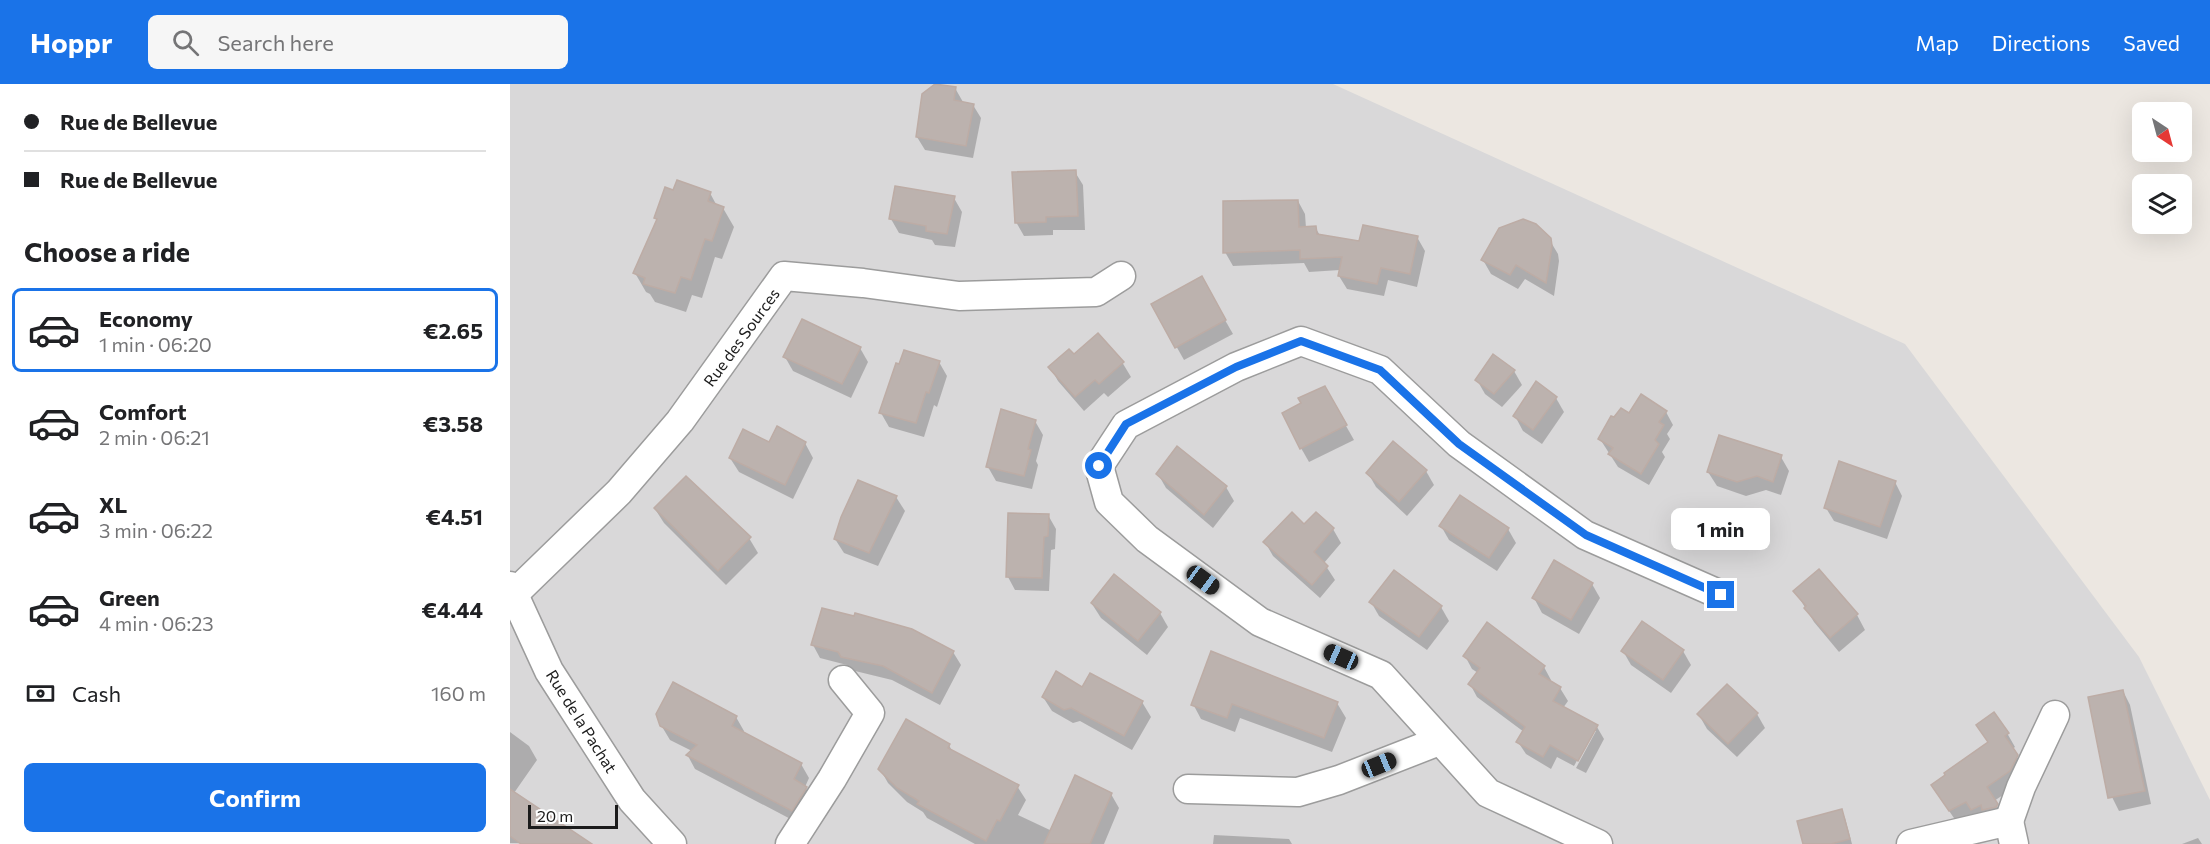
<!DOCTYPE html>
<html lang="en">
<head>
<meta charset="utf-8">
<style>
  body { margin:0; font-family:Commissioner,sans-serif; background:#f6f6f6; color:#202124; height:100vh; display:flex; flex-direction:column; font-size:22px; white-space:nowrap }
  * { box-sizing:border-box; margin:0 }
  p { font-size:20px; color:#757577 }
  .icon { flex:none; width:33px; height:33px; fill:none; stroke:currentColor; stroke-width:2; stroke-linecap:round; stroke-linejoin:round }
  .map { position:relative; flex:1; overflow:hidden }
  .drawer { display:flex; flex-direction:column; background:#fff; width:510px }
  .drawer>* { flex:none }
  .top-card { display:grid; align-content:center; height:132px; padding:0 24px; background:#fff }
  .needle { width:39px; rotate:144deg }
  .tools { position:absolute; left:1622px; top:18px; display:grid; gap:12px }
  .tools a { display:grid; place-items:center; width:60px; height:60px; border-radius:9px; background:#fff; box-shadow:0 6px 24px #0002; font-size:30px }
  .scale { position:absolute; left:18px; bottom:15px; width:90px; box-sizing:border-box; padding-left:6px; border:3px solid #1b1b1b; border-top:0; font-size:16px; line-height:21px; white-space:nowrap; color:#1b1b1b; -webkit-text-stroke:4px #fff; paint-order:stroke }
  .end { position:absolute; width:27px; height:27px; margin:-14px; border:8px solid #1a73e8; background:#fff; box-shadow:0 0 0 3px #fff }
  .from { border-radius:50% }
  .bubble { position:absolute; height:42px; border-radius:9px; background:#fff; box-shadow:0 6px 24px #0002; font-size:20px; font-weight:700; line-height:42px; text-align:center }
  .car { position:absolute; width:18px; height:36px; margin:-18px -9px; border-radius:8px; box-shadow:0 0 4px 2px #0007; background:linear-gradient(#222 24%,#8ab4d8 0 40%,#222 0 76%,#8ab4d8 0 86%,#222 0) }
  .top-card b { display:flex; align-items:center; gap:21px; height:57px; font-size:22px }
  .top-card b+b { border-top:2px solid #e0e0e0 }
  .top-card i { width:15px; height:15px; background:#202124 }
  ul { padding:0; list-style:none }
  li { display:flex; align-items:center; gap:18px; height:84px; margin:0 12px 9px; padding:0 12px; border:3px solid transparent; border-radius:9px }
  li div { flex:1 }
  li b { display:block; font-size:22px }
  li em { font-style:normal; font-weight:700 }
  li.active { border-color:#1a73e8 }
  li>.icon { width:54px; height:54px; stroke-width:1.5 }
  h2 { padding:0 24px; font-size:27px; line-height:72px }
  .pay { display:flex; align-items:center; gap:15px; height:66px; padding:0 24px; font-size:22px }
  .pay p { margin-inline-start:auto }
  .cta { display:flex; gap:12px; margin-top:auto; padding:12px 24px }
  .cta a { flex:1; height:69px; border-radius:9px; background:#1a73e8; color:#fff; font-size:24px; font-weight:700; line-height:69px; text-align:center }
  header { display:flex; align-items:center; gap:36px; box-sizing:border-box; height:84px; padding:0 30px; background:#1a73e8; color:#fff }
  header strong { font-size:28px }
  nav { display:flex; gap:33px; margin-inline-start:auto; font-size:21px }
  .search { width:420px; height:54px; background:#f6f6f6; display:flex; align-items:center; gap:15px; box-sizing:border-box; padding:0 21px; border-radius:9px; color:#757577; font-size:22px }
  main { display:flex; flex:1; min-height:0 }
  .map>svg:first-child { display:block }
</style>
</head>
<body>
<header>
<strong>Hoppr</strong>
<div class="search"><svg class="icon" aria-label="search" viewBox="0 0 24 24"><circle cx="10" cy="10" r="6"/><path d="M15 15l6 6"/></svg>Search here</div>
<nav><a>Map</a><a>Directions</a><a>Saved</a></nav>
</header>
<main>
<section class="drawer">
<div class="top-card">
<b><i class="from"></i>Rue de Bellevue</b>
<b><i></i>Rue de Bellevue</b>
</div>
<h2>Choose a ride</h2>
<ul>
<li class="active"><svg class="icon" aria-label="car" viewBox="0 0 24 24"><path d="M5 17H2v-5l4-1 3-4h7l3 4 3 1v5h-3M9 17h6M6 11h13"/><circle cx="7" cy="17" r="2"/><circle cx="17" cy="17" r="2"/></svg><div><b>Economy</b><p>1 min · 06:20</p></div><em>€2.65</em></li>
<li><svg class="icon" aria-label="car" viewBox="0 0 24 24"><path d="M5 17H2v-5l4-1 3-4h7l3 4 3 1v5h-3M9 17h6M6 11h13"/><circle cx="7" cy="17" r="2"/><circle cx="17" cy="17" r="2"/></svg><div><b>Comfort</b><p>2 min · 06:21</p></div><em>€3.58</em></li>
<li><svg class="icon" aria-label="car" viewBox="0 0 24 24"><path d="M5 17H2v-5l4-1 3-4h7l3 4 3 1v5h-3M9 17h6M6 11h13"/><circle cx="7" cy="17" r="2"/><circle cx="17" cy="17" r="2"/></svg><div><b>XL</b><p>3 min · 06:22</p></div><em>€4.51</em></li>
<li><svg class="icon" aria-label="car" viewBox="0 0 24 24"><path d="M5 17H2v-5l4-1 3-4h7l3 4 3 1v5h-3M9 17h6M6 11h13"/><circle cx="7" cy="17" r="2"/><circle cx="17" cy="17" r="2"/></svg><div><b>Green</b><p>4 min · 06:23</p></div><em>€4.44</em></li>
</ul>
<div class="pay"><svg class="icon" aria-label="cash" viewBox="0 0 24 24"><path d="M3 7h18v10H3z"/><circle cx="12" cy="12" r="2"/></svg>Cash<p>160 m</p></div>
<div class="cta"><a>Confirm</a></div>
</section>
<div class="map">
<svg width="1700" height="760" viewBox="0 0 1700 760">
  <rect width="100%" height="100%" fill="#ece7e1"/>
  <!-- residential -->
  <path fill="#d9d8d9" d="M 0,0 L 823,0 L 1395,260 L 1629,573 L 1700,716 L 1700,760 L 0,760 Z"/>
  <!-- shadow -->
  <g fill="#0003">
    <path d="M 445,4 L 453,18 L 463,21 L 471,34 L 463,74 L 415,66 L 407,53 Z"/>
    <path d="M 565,88 L 573,101 L 575,146 L 543,146 L 543,151 L 514,152 L 506,138 Z"/>
    <path d="M 164,108 L 200,109 L 207,122 L 213,124 L 224,143 L 212,175 L 205,173 L 192,214 L 182,211 L 176,228 L 145,218 L 140,210 L 136,208 L 125,189 L 148,138 L 146,134 Z"/>
    <path d="M 444,114 L 452,128 L 445,163 L 425,161 L 422,156 L 389,149 L 381,135 Z"/>
    <path d="M 788,117 L 795,130 L 796,144 L 805,143 L 811,153 L 850,159 L 907,153 L 915,167 L 907,203 L 878,196 L 874,212 L 837,205 L 829,192 L 830,186 L 799,188 L 794,179 L 723,182 L 715,168 Z"/>
    <path d="M 1039,155 L 1048,170 L 1049,177 L 1044,212 L 1015,195 L 1008,205 L 981,190 L 973,176 Z"/>
    <path d="M 691,194 L 723,250 L 674,276 L 643,221 Z"/>
    <path d="M 350,264 L 358,278 L 341,314 L 283,287 L 275,273 Z"/>
    <path d="M 564,273 L 612,278 L 621,293 L 598,313 L 594,309 L 574,327 L 548,297 L 540,283 Z"/>
    <path d="M 429,278 L 437,292 L 427,323 L 424,321 L 414,353 L 379,343 L 371,329 Z"/>
    <path d="M 1004,287 L 1012,301 L 992,323 L 975,310 L 967,296 Z"/>
    <path d="M 814,303 L 844,356 L 799,378 L 791,364 L 793,320 Z"/>
    <path d="M 1046,314 L 1054,328 L 1032,360 L 1013,347 L 1005,332 Z"/>
    <path d="M 1156,328 L 1163,341 L 1157,350 L 1160,355 L 1152,368 L 1155,373 L 1139,401 L 1108,383 L 1090,355 L 1120,331 Z"/>
    <path d="M 525,337 L 533,351 L 526,377 L 528,381 L 522,405 L 486,397 L 478,383 Z"/>
    <path d="M 295,359 L 303,374 L 283,415 L 229,388 L 220,374 Z"/>
    <path d="M 1271,373 L 1279,387 L 1271,411 L 1256,406 L 1236,412 L 1207,402 L 1198,388 Z"/>
    <path d="M 916,387 L 924,401 L 897,432 L 866,403 L 858,389 Z"/>
    <path d="M 648,390 L 716,403 L 724,417 L 703,444 L 656,404 Z"/>
    <path d="M 1385,398 L 1392,412 L 1377,455 L 1324,437 L 1316,424 Z"/>
    <path d="M 386,413 L 395,427 L 368,482 L 334,469 L 325,455 Z"/>
    <path d="M 950,413 L 998,445 L 1006,459 L 987,487 L 939,456 L 931,442 Z"/>
    <path d="M 145,425 L 239,454 L 248,469 L 216,501 L 154,439 Z"/>
    <path d="M 806,430 L 823,445 L 831,459 L 814,479 L 825,496 L 810,514 L 763,472 L 755,458 L 794,442 Z"/>
    <path d="M 538,431 L 546,445 L 545,465 L 541,466 L 539,507 L 505,506 L 498,493 Z"/>
    <path d="M 1309,487 L 1347,531 L 1355,546 L 1329,568 L 1304,538 L 1285,507 Z"/>
    <path d="M 604,492 L 650,529 L 658,543 L 637,571 L 591,534 L 582,520 Z"/>
    <path d="M 1082,500 L 1090,514 L 1069,550 L 1032,529 L 1024,514 Z"/>
    <path d="M 861,518 L 931,523 L 939,537 L 917,566 L 869,532 Z"/>
    <path d="M 303,561 L 443,568 L 451,581 L 430,621 L 382,596 L 341,586 L 337,581 L 310,574 Z"/>
    <path d="M 1113,567 L 1173,567 L 1181,581 L 1161,609 L 1121,581 Z"/>
    <path d="M 702,569 L 827,619 L 836,634 L 822,668 L 730,634 L 725,648 L 691,635 L 683,620 Z"/>
    <path d="M 955,572 L 1034,583 L 1041,596 L 1039,598 L 1050,604 L 1058,617 L 1053,624 L 1087,643 L 1094,655 L 1076,689 L 1066,684 L 1086,647 L 1083,647 L 1064,682 L 1047,673 L 1041,685 L 1016,670 L 1008,658 L 1014,648 L 967,613 L 960,600 L 968,589 L 962,585 Z"/>
    <path d="M 581,591 L 632,618 L 641,633 L 622,666 L 570,637 L 563,639 L 542,627 L 533,613 L 573,605 Z"/>
    <path d="M 1613,607 L 1620,621 L 1641,720 L 1609,727 L 1602,713 Z"/>
    <path d="M 1247,630 L 1255,644 L 1227,673 L 1197,645 L 1189,631 Z"/>
    <path d="M 226,633 L 234,647 L 233,649 L 291,680 L 299,694 L 295,703 L 304,717 L 290,740 L 185,685 L 178,672 L 182,667 L 160,656 L 151,641 Z"/>
    <path d="M 1468,641 L 1497,649 L 1505,663 L 1502,665 L 1515,686 L 1508,701 L 1484,717 L 1495,735 L 1448,740 L 1431,715 L 1479,659 Z"/>
    <path d="M 0,648 L 19,662 L 27,676 L 4,709 L 70,760 L 0,759 Z"/>
    <path d="M 439,661 L 443,669 L 507,702 L 516,716 L 508,731 L 542,747 L 601,710 L 609,724 L 594,760 L 465,760 L 417,734 L 413,728 L 397,718 L 378,699 L 370,685 Z"/>
    <path d="M 1332,727 L 1335,734 L 1342,760 L 1294,760 Z"/>
    <path d="M 704,751 L 779,755 L 782,760 L 785,760 L 703,760 Z"/>
    <path d="M 1688,754 L 1692,760 L 1672,760 Z"/>
  </g>
  <!-- building -->
  <g fill="#bcb2ae" stroke="#bdaca5" stroke-width="1.5">
    <path d="M 425,0 L 446,3 L 444,16 L 464,20 L 456,62 L 406,53 L 412,10 Z"/>
    <path d="M 566,86 L 568,132 L 536,133 L 536,138 L 505,139 L 502,88 Z"/>
    <path d="M 167,96 L 201,108 L 198,117 L 214,123 L 202,157 L 195,155 L 181,196 L 171,193 L 165,209 L 133,200 L 135,194 L 123,189 L 147,135 L 144,134 L 155,103 L 163,106 Z"/>
    <path d="M 385,102 L 445,112 L 437,150 L 416,147 L 416,142 L 379,135 Z"/>
    <path d="M 788,116 L 789,143 L 806,142 L 807,150 L 849,157 L 853,141 L 908,152 L 900,190 L 871,184 L 867,200 L 828,192 L 832,173 L 790,175 L 790,166 L 713,169 L 713,117 Z"/>
    <path d="M 1013,135 L 1026,140 L 1041,154 L 1042,162 L 1036,199 L 1006,181 L 1000,191 L 971,176 L 989,144 Z"/>
    <path d="M 692,192 L 716,236 L 665,264 L 641,220 Z"/>
    <path d="M 292,235 L 351,263 L 332,300 L 273,273 Z"/>
    <path d="M 588,249 L 614,278 L 589,300 L 585,296 L 565,313 L 538,283 L 559,265 L 564,270 Z"/>
    <path d="M 394,266 L 430,277 L 419,309 L 416,308 L 406,339 L 369,329 L 386,279 L 389,280 Z"/>
    <path d="M 983,270 L 1005,286 L 984,310 L 965,296 Z"/>
    <path d="M 1026,297 L 1047,313 L 1023,346 L 1003,332 Z"/>
    <path d="M 815,302 L 837,341 L 790,365 L 772,329 L 791,319 L 788,314 Z"/>
    <path d="M 1131,310 L 1157,327 L 1149,338 L 1154,341 L 1145,356 L 1149,360 L 1131,390 L 1098,370 L 1103,364 L 1088,355 L 1101,332 L 1104,333 L 1111,324 L 1119,329 Z"/>
    <path d="M 491,325 L 526,336 L 518,365 L 521,366 L 514,392 L 476,383 Z"/>
    <path d="M 267,342 L 296,358 L 275,401 L 219,374 L 233,345 L 259,358 Z"/>
    <path d="M 1209,351 L 1272,371 L 1263,398 L 1247,392 L 1227,398 L 1197,388 Z"/>
    <path d="M 883,357 L 917,386 L 889,418 L 856,389 Z"/>
    <path d="M 667,362 L 717,402 L 694,431 L 646,390 Z"/>
    <path d="M 1329,377 L 1386,397 L 1370,443 L 1314,424 Z"/>
    <path d="M 176,392 L 241,453 L 208,487 L 144,424 Z"/>
    <path d="M 348,396 L 387,412 L 359,469 L 324,455 L 331,433 Z"/>
    <path d="M 950,411 L 999,444 L 979,474 L 929,442 Z"/>
    <path d="M 782,428 L 794,440 L 806,428 L 824,444 L 804,468 L 818,482 L 802,501 L 753,458 Z"/>
    <path d="M 498,429 L 539,430 L 538,452 L 534,453 L 532,494 L 496,493 Z"/>
    <path d="M 1044,476 L 1083,499 L 1061,536 L 1022,514 Z"/>
    <path d="M 1309,485 L 1348,530 L 1320,554 L 1294,524 L 1296,522 L 1283,507 Z"/>
    <path d="M 884,486 L 932,522 L 909,553 L 859,518 Z"/>
    <path d="M 604,490 L 651,528 L 628,557 L 581,519 Z"/>
    <path d="M 312,524 L 344,532 L 345,529 L 402,545 L 444,567 L 422,609 L 373,582 L 331,573 L 328,568 L 301,561 Z"/>
    <path d="M 1132,537 L 1174,566 L 1153,596 L 1111,567 Z"/>
    <path d="M 977,538 L 1035,582 L 1029,590 L 1051,603 L 1043,617 L 1088,641 L 1068,677 L 1040,661 L 1033,673 L 1006,658 L 1015,643 L 958,600 L 970,584 L 953,572 Z"/>
    <path d="M 701,567 L 828,618 L 814,654 L 722,620 L 717,634 L 681,621 Z"/>
    <path d="M 546,587 L 572,603 L 580,589 L 633,617 L 614,652 L 561,624 L 554,626 L 532,613 Z"/>
    <path d="M 163,598 L 227,632 L 222,642 L 292,679 L 284,695 L 297,703 L 282,727 L 176,671 L 187,661 L 150,642 L 146,630 Z"/>
    <path d="M 1217,600 L 1248,629 L 1218,660 L 1187,630 Z"/>
    <path d="M 1613,606 L 1635,707 L 1598,714 L 1578,613 Z"/>
    <path d="M 1484,628 L 1499,649 L 1495,652 L 1508,671 L 1500,687 L 1477,703 L 1488,720 L 1486,723 L 1472,726 L 1471,721 L 1461,726 L 1456,718 L 1439,727 L 1421,701 L 1435,691 L 1434,689 L 1478,658 L 1466,641 Z"/>
    <path d="M 396,635 L 440,660 L 438,664 L 509,701 L 490,737 L 487,736 L 476,757 L 407,720 L 409,717 L 387,704 L 368,685 Z"/>
    <path d="M 565,691 L 602,709 L 580,760 L 534,760 Z"/>
    <path d="M 0,705 L 82,760 L 11,760 L 0,752 Z"/>
    <path d="M 1332,725 L 1340,755 L 1321,760 L 1293,760 L 1287,737 Z"/>
  </g>
  <g fill="none" stroke-linecap="round" stroke-linejoin="round">
    <defs>
      <g id="street">
        <path d="M 0,502 L 39,587 L 122,716 L 162,760"/>
        <path d="M 4,510 L 109,408 L 170,337 L 274,192 L 353,199 L 449,212 L 586,208 L 611,192"/>
        <path d="M 678,705 L 788,708 L 829,696 L 929,657"/>
        <path d="M 1499,737 L 1511,703 L 1545,631"/>
        <path d="M 280,760 L 322,695 L 360,629 L 333,596"/>
        <path d="M 1088,760 L 978,709 L 871,591 L 750,538 L 637,455 L 599,418 L 589,382 L 616,341 L 726,283 L 791,257 L 870,286 L 949,360 L 1075,451 L 1211,511"/>
        <path d="M 1401,760 L 1499,737 L 1504,760"/>
      </g>
    </defs>
    <!-- street casing -->
    <use href="#street" stroke="#9c9c9c" stroke-width="31"/>
    <!-- street -->
    <use href="#street" stroke="#fff" stroke-width="28"/>
  </g>
  <g fill="none" stroke-linecap="round" stroke-linejoin="round">
    <!-- route -->
    <path stroke="#1a73e8" stroke-width="8" d="M 589,382 L 616,340 L 726,283 L 791,257 L 870,286 L 949,360 L 1076,451 L 1211,511"/>
  </g>
  <g text-anchor="middle" dominant-baseline="central" stroke-width="4.5" stroke-linejoin="round" paint-order="stroke">
    <!-- street labels -->
    <g font-size="16" fill="#1b1b1b" stroke="#fff">
      <text transform="translate(231 253) rotate(-54)">Rue des Sources</text>
      <text transform="translate(72 637) rotate(58)">Rue de la Pachat</text>
    </g>
  </g>
</svg>
<div class="tools">
<a><svg class="needle" viewBox="-14 -14 28 28"><path d="M0-13l5 13h-10z" fill="#e53935"/><path d="M0 13l5-13h-10z" fill="#757577"/></svg></a>
<a><svg class="icon" aria-label="layers" viewBox="0 0 24 24"><path d="M12 4l9 5-9 5-9-5zM3 14l9 5 9-5"/></svg></a>
</div>
<div class="scale">20 m</div>
<i class="end from" style="left:589px;top:382px"></i>
<i class="end" style="left:1211px;top:511px"></i>
<div class="bubble" style="left:1161px;top:424px;width:99px">1 min</div>
<i class="car" style="left:693px;top:496px;rotate:126deg"></i>
<i class="car" style="left:831px;top:573px;rotate:294deg"></i>
<i class="car" style="left:869px;top:681px;rotate:68deg"></i>
</div>
</main>
</body>
</html>
